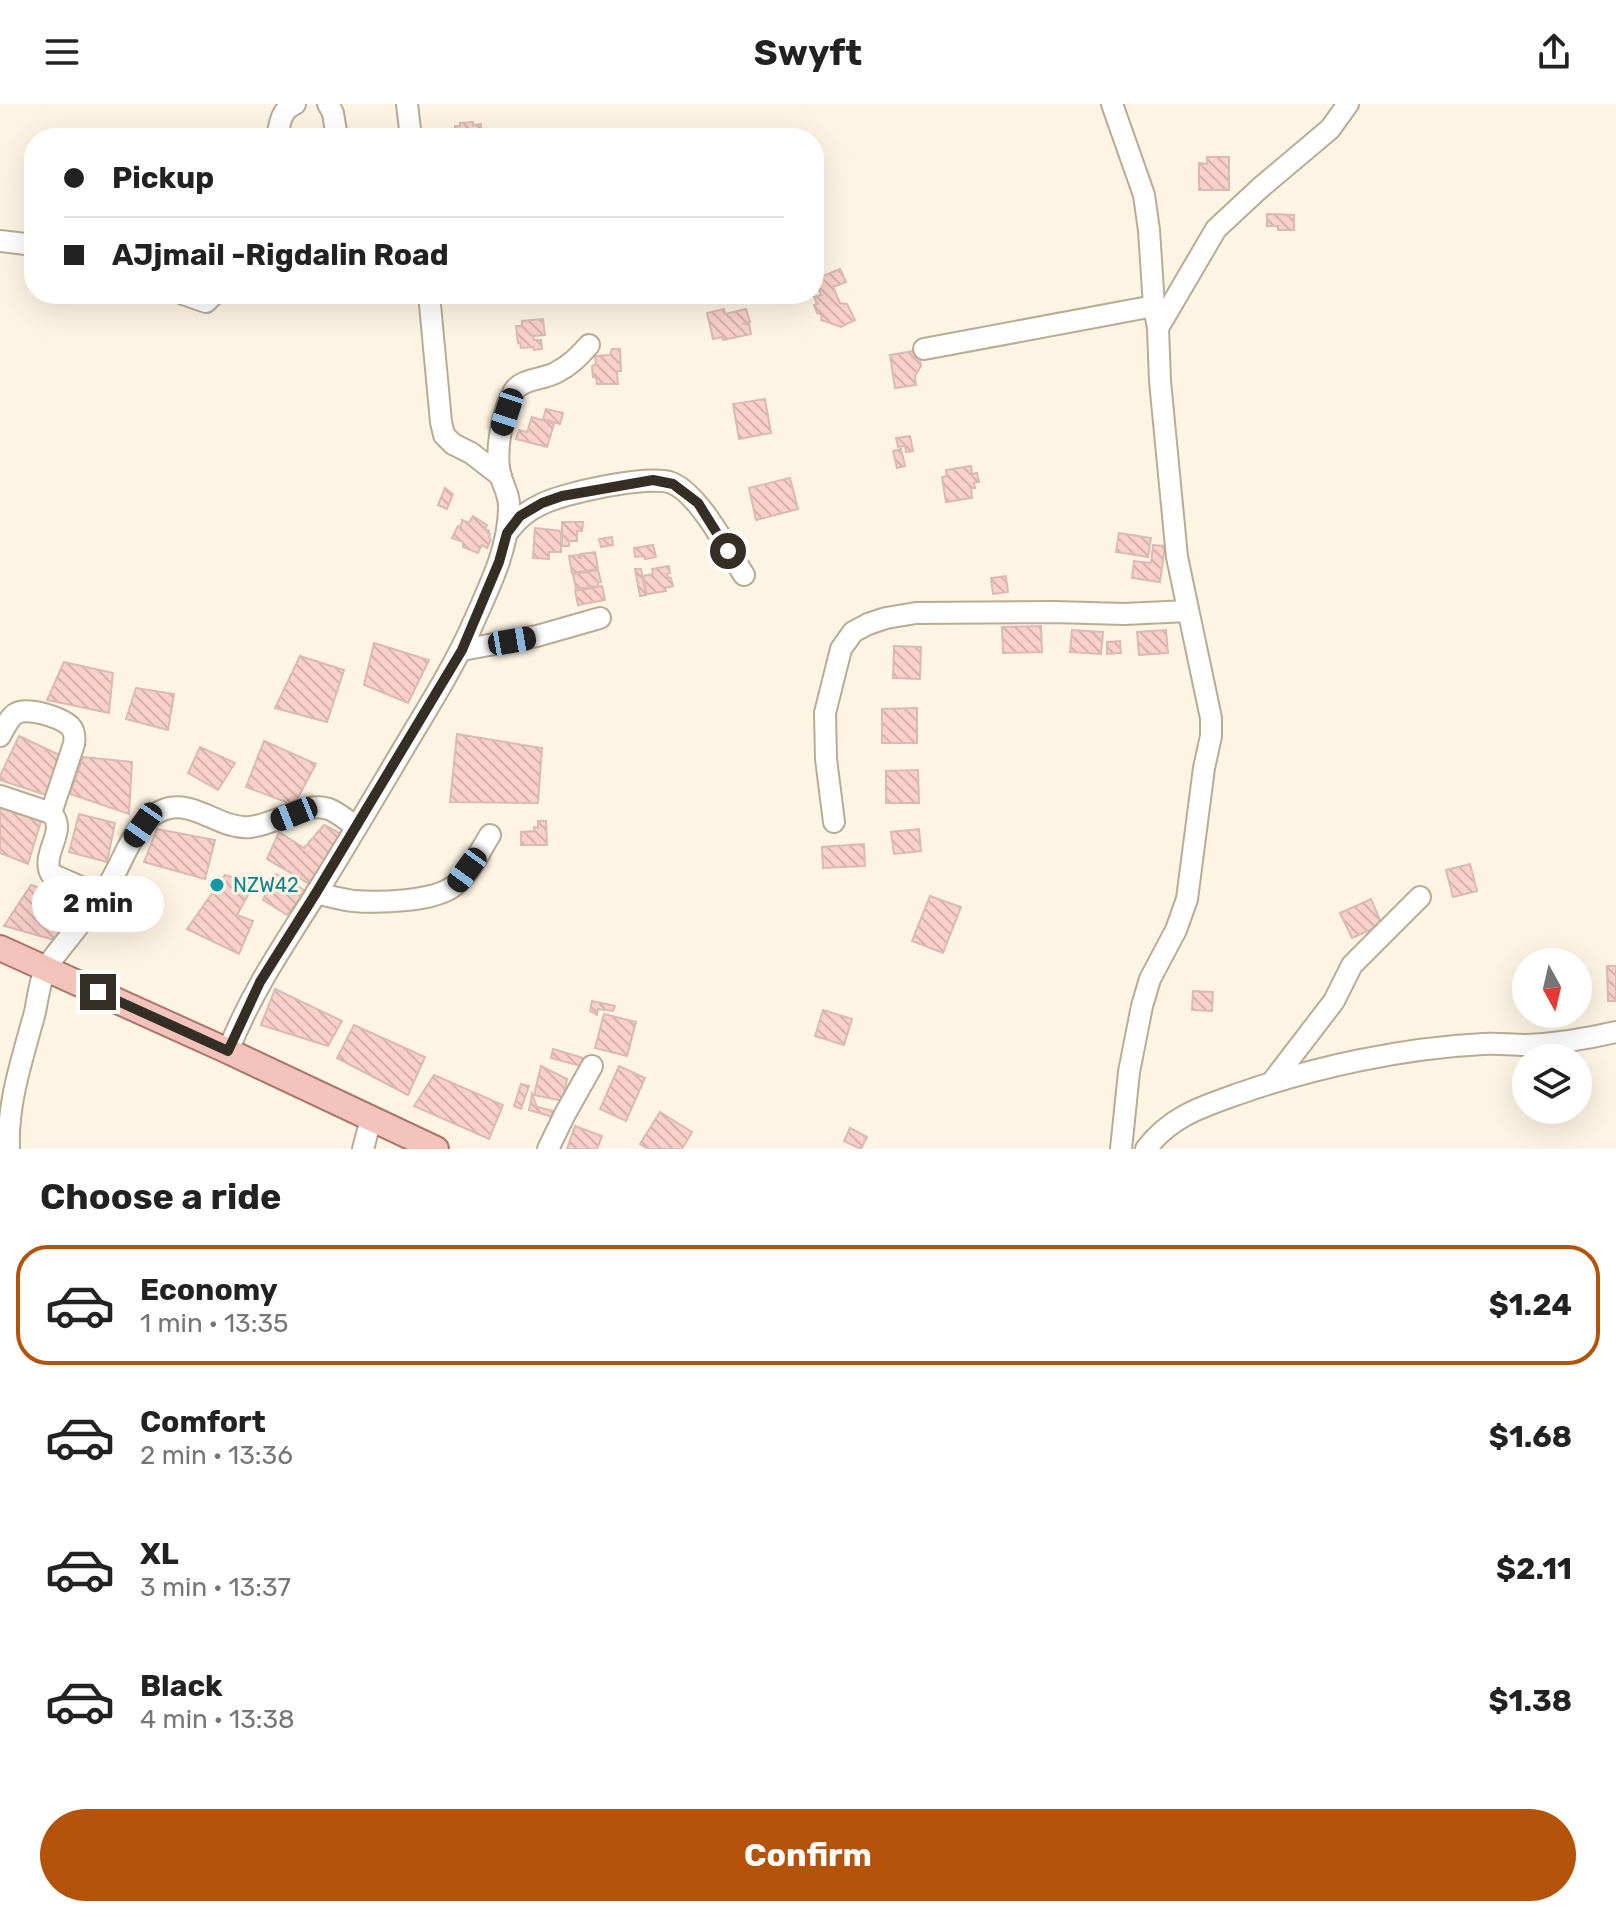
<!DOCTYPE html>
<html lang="en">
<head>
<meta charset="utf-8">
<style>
  body { margin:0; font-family:Rubik,sans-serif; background:#f6f6f6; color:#222; height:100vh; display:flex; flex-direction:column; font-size:30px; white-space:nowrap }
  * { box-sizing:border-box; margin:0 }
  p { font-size:26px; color:#767676 }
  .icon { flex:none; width:44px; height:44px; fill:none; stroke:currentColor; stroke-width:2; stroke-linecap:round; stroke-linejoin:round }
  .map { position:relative; height:1045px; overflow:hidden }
  .details { display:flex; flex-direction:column; background:#fff; flex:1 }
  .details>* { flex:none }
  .hud { position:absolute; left:24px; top:24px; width:800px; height:176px; border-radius:32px; box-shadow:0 8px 32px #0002; display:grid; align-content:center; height:176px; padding:0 40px; background:#fff }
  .needle { width:52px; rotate:172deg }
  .fabs { position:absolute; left:1512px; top:844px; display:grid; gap:16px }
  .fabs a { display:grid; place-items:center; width:80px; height:80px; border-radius:50%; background:#fff; box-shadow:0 8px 32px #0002; font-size:40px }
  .end { position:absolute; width:36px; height:36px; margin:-18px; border:10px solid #342e24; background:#fff; box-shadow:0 0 0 4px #fff }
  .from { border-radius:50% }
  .bubble { position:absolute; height:56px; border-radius:28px; background:#fff; box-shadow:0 8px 32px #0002; font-size:26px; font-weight:700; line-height:56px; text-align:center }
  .car { position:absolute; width:24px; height:48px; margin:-24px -12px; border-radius:10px; box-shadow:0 0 6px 2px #0007; background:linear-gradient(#222 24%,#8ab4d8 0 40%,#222 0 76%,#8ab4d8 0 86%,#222 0) }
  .hud b { display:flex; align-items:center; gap:28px; height:76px; font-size:30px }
  .hud b+b { border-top:2px solid #e0e0e0 }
  .hud i { width:20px; height:20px; background:#222 }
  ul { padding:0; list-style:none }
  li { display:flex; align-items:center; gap:24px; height:120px; margin:0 16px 12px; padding:0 24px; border:4px solid transparent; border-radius:32px }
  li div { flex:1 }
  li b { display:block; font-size:30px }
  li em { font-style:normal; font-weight:700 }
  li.on { border-color:#b45309 }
  li>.icon { width:72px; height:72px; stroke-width:1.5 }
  h2 { padding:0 40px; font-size:36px; line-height:96px }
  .primary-button { display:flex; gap:16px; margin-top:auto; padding:16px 40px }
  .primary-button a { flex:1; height:92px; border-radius:48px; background:#b45309; color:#fff; font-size:32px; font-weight:700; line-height:92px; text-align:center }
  header { display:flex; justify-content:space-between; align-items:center; height:104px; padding:0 40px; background:#fff; font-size:36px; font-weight:700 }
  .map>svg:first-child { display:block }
</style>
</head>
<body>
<header><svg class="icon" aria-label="menu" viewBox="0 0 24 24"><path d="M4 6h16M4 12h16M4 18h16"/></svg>Swyft<svg class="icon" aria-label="share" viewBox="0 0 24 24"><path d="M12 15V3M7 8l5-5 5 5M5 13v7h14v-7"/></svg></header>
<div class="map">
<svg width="1616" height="1045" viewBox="0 0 1616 1045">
  <defs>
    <pattern id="building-back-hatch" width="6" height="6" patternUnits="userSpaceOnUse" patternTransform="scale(2)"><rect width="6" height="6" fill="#f8d0c8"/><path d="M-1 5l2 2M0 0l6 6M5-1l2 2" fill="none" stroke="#d5b3ac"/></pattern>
  </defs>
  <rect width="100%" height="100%" fill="#fdf4e4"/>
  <!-- building -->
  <g fill="url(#building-back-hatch)" stroke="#dabab4" stroke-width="2">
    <path d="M 473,18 L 473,21 L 481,20 L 482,34 L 456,34 L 455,22 L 460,22 L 460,19 Z"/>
    <path d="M 546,28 L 555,29 L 555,34 L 522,34 L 522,30 Z"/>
    <path d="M 1207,53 L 1229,53 L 1229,86 L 1199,86 L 1199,59 L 1207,60 Z"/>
    <path d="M 1267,110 L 1294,111 L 1294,126 L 1278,126 L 1278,122 L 1267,122 Z"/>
    <path d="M 840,165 L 846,178 L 833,183 L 840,199 L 847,200 L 855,216 L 841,223 L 821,216 L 822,211 L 817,209 L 814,201 L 817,200 L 814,193 L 821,191 L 815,175 Z"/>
    <path d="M 724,205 L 725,210 L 746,205 L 750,218 L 742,220 L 749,219 L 751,230 L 723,236 L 722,233 L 713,235 L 707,209 Z"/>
    <path d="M 543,215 L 545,231 L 533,232 L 534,236 L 541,236 L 542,245 L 534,246 L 533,243 L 521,244 L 520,238 L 518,239 L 516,222 L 522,222 L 522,217 Z"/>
    <path d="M 612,245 L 620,245 L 621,267 L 617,267 L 618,280 L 597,280 L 596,273 L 593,273 L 592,262 L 596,260 L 595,252 L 610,251 Z"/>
    <path d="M 919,246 L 921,262 L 915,272 L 916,281 L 895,284 L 890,251 Z"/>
    <path d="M 765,295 L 771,329 L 739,335 L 733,300 Z"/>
    <path d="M 546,305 L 563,309 L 560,320 L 543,315 Z"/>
    <path d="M 532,313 L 554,320 L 547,343 L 516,335 L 519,326 L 527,328 Z"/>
    <path d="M 910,332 L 913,347 L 906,348 L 905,342 L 898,343 L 896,334 Z"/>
    <path d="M 901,345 L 905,362 L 897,364 L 893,347 Z"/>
    <path d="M 971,362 L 972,370 L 977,369 L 979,378 L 974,379 L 975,384 L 971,384 L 972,394 L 946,398 L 942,373 L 947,372 L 946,366 Z"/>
    <path d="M 790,374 L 798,405 L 756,416 L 749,384 Z"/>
    <path d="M 445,384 L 453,390 L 447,405 L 438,401 Z"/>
    <path d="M 473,412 L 487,421 L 485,425 L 489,427 L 488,429 L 490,430 L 489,433 L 491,436 L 487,444 L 482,441 L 478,449 L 463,443 L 463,438 L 452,434 L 458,422 L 461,423 L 462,416 L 469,419 Z"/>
    <path d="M 562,418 L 583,418 L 582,427 L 577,427 L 577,437 L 569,437 L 569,442 L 562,442 Z"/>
    <path d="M 535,424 L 561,427 L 561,448 L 549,448 L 549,455 L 533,454 Z"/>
    <path d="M 1119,429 L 1151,434 L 1148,453 L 1116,448 Z"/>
    <path d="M 612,433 L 613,441 L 601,443 L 599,435 Z"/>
    <path d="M 653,441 L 656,453 L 645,455 L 644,452 L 635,453 L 634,444 Z"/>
    <path d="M 1153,441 L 1165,442 L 1160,478 L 1132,474 L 1134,457 L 1151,459 Z"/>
    <path d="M 595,448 L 598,465 L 572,469 L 569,452 L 579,451 L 579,454 L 581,454 L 580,450 Z"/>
    <path d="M 669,462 L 670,469 L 667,470 L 668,473 L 671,474 L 673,482 L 665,484 L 666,487 L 647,490 L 643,472 L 653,470 L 652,465 Z"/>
    <path d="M 635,465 L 641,465 L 646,491 L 640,492 Z"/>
    <path d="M 598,466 L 601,478 L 598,478 L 598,482 L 576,485 L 573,470 Z"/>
    <path d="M 1006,472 L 1008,488 L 993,490 L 991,474 Z"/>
    <path d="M 602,482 L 605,496 L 578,501 L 575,487 Z"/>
    <path d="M 1041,522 L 1042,548 L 1003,549 L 1002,523 Z"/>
    <path d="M 1072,526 L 1103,528 L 1101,550 L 1070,548 Z"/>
    <path d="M 1166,526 L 1168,549 L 1139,551 L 1137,528 Z"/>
    <path d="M 1120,537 L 1121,549 L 1107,550 L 1107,538 Z"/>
    <path d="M 374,539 L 429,556 L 408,599 L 364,581 Z"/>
    <path d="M 894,542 L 921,543 L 920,575 L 893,574 Z"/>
    <path d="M 300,552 L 344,566 L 327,618 L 275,604 Z"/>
    <path d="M 64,558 L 113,569 L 109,609 L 47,596 Z"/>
    <path d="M 136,584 L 174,590 L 168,626 L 126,615 Z"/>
    <path d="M 917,604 L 917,639 L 882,639 L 882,605 Z"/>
    <path d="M 457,630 L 542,644 L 538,699 L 450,698 Z"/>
    <path d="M 19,632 L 64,653 L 49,692 L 0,676 L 0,672 Z"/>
    <path d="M 264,637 L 316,660 L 294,701 L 246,683 Z"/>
    <path d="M 200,643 L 235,659 L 218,686 L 188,669 Z"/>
    <path d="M 83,653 L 132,658 L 129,710 L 70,690 Z"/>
    <path d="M 918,666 L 919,699 L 886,699 L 886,667 Z"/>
    <path d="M 0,700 L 42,714 L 28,760 L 0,749 Z"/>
    <path d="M 79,710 L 115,719 L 107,758 L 69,748 Z"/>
    <path d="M 538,717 L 546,717 L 547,741 L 521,741 L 521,728 L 534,727 L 534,723 L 538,724 Z"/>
    <path d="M 324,721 L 349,734 L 308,779 L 267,755 L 279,728 L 304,744 Z"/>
    <path d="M 157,725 L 215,736 L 205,775 L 144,758 Z"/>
    <path d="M 919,725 L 921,747 L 894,750 L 891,728 Z"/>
    <path d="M 864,740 L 865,762 L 823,764 L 822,743 Z"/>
    <path d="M 1470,760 L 1477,787 L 1453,793 L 1446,766 Z"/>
    <path d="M 276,770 L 306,787 L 287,811 L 263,796 Z"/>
    <path d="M 225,771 L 254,780 L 237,811 L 253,817 L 239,850 L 187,825 Z"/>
    <path d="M 31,781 L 85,800 L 55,836 L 4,822 Z"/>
    <path d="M 930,792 L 961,803 L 943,849 L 912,837 Z"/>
    <path d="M 1371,795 L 1382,821 L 1352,834 L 1340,809 Z"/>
    <path d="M 1607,862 L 1616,862 L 1616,897 L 1608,897 Z"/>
    <path d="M 275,885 L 342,917 L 328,942 L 261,921 Z"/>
    <path d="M 1193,887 L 1213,888 L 1212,907 L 1192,906 Z"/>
    <path d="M 592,897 L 615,902 L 613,907 L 598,905 L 597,911 L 590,907 Z"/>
    <path d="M 823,906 L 852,915 L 844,941 L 815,932 Z"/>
    <path d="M 604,910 L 636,918 L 627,952 L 595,944 Z"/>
    <path d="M 354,921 L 425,953 L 408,991 L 337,954 Z"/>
    <path d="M 553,945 L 583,954 L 581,962 L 551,954 Z"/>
    <path d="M 541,962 L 567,975 L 563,997 L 534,991 Z"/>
    <path d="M 619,962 L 645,974 L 626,1017 L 600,1005 Z"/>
    <path d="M 434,971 L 503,1001 L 489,1035 L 414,1002 Z"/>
    <path d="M 521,980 L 529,982 L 521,1005 L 514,1002 Z"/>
    <path d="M 532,990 L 537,1003 L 558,1008 L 560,1015 L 529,1006 Z"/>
    <path d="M 660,1008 L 692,1028 L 682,1045 L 648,1045 L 640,1040 Z"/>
    <path d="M 575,1022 L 602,1032 L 597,1045 L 567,1045 Z"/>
    <path d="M 850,1024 L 867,1033 L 861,1045 L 844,1037 Z"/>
  </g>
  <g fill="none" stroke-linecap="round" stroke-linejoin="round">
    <defs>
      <g id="minor">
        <path d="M 328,0 L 333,9 L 337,34"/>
        <path d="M 407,0 L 411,34"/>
        <path d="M 1112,0 L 1144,91 L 1149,126 L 1154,202 L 1158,224 L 1160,277 L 1177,453 L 1211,614 L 1211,632 L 1204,664 L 1187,795 L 1176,826 L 1150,875 L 1142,902 L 1129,968 L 1121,1045"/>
        <path d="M 277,34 C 280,19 280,7 295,0"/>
        <path d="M 0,137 L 34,141"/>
        <path d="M 183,190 L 206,198 L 214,190"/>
        <path d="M 429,190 L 441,318 L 444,331 L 453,340 L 471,349 L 501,372"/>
        <path d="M 1158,224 L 1216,125 L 1260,84 L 1330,25 L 1348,0"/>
        <path d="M 924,245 L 1154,202"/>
        <path d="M 507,429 C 517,416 525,408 540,401 C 562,389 650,370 672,379 C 700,391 727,445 744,471"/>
        <path d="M 462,546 L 537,532 L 600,514"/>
        <path d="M 0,632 C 4,625 8,615 15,610 C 26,602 60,613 70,622 C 75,627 75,633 74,640 L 51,709"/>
        <path d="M 0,692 L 51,709 C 69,726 40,749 51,770 L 101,792"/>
        <path d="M 834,718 L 826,655 L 825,609 L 841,545 L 853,528 L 868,520 L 886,514 L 916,509 L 1054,508 L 1124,510 L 1188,507"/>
        <path d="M 316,789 C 328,792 340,795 353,797 C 377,799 436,798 455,781 C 470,769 480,747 490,731"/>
        <path d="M 228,947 C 251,889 281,845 314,793 C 346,742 377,689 408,637 C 432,597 457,557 475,515 C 491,479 508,445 509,405 C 510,391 503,382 500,370 C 495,347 502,308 514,287 C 522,274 544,276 557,268 C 571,261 579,252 589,241"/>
        <path d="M 1272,978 L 1334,897 L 1352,861 L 1420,793"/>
        <path d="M 9,1045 C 7,998 23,953 35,908 C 38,894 40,873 48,861 C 68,833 92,808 110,778 C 125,754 134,717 163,706 C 193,694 220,726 250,723 C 276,721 307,695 331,706 C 340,710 348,717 356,723"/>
        <path d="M 363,1045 L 371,1015"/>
        <path d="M 548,1045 L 565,1010 L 592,962"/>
        <path d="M 1146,1045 C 1170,1013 1201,1003 1238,990 C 1314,963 1403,944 1483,940 C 1497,939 1511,941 1526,941 C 1556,940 1586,935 1616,928"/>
      </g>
      <path id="major" d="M 0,844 L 228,947 L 436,1045"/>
    </defs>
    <!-- minor casing -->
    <use href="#minor" stroke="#b9ac93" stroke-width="24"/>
    <!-- major casing -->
    <use href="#major" stroke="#aa7469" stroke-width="28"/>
    <!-- minor -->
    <use href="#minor" stroke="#fff" stroke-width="20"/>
    <!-- major -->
    <use href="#major" stroke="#f2c2bb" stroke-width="24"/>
  </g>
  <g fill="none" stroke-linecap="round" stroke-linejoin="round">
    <!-- route -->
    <path stroke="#342e24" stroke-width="10" d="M 98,888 L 228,947 L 260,878 L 316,789 L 462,546 L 499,458 L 507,429 L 520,412 L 542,399 L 562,392 L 653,376 L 673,380 L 698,399 L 728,447"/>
  </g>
  <!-- markers -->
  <circle fill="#0f9aa8" stroke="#fdf4e4" stroke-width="3" cx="217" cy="781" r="8"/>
  <g text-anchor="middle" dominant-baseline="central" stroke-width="6" stroke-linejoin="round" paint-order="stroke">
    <!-- culture labels -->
    <g font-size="20" fill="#0d838f" stroke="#fdf4e4" text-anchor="start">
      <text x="233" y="781">NZW42</text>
    </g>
  </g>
</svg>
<div class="fabs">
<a><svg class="needle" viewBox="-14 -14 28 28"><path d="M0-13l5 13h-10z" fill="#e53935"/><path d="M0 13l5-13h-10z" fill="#767676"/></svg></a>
<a><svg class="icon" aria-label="layers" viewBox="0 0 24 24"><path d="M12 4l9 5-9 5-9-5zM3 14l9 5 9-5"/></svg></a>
</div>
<i class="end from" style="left:728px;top:447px"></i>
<i class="end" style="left:98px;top:888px"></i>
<div class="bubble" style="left:32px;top:772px;width:132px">2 min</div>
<i class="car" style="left:507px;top:308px;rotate:198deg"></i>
<i class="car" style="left:512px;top:537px;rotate:80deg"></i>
<i class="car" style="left:294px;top:710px;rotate:248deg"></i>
<i class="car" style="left:143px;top:721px;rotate:215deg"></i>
<i class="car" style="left:467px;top:766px;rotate:216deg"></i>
<div class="hud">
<b><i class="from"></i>Pickup</b>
<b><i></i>AJjmail -Rigdalin Road</b>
</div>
</div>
<section class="details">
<h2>Choose a ride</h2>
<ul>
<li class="on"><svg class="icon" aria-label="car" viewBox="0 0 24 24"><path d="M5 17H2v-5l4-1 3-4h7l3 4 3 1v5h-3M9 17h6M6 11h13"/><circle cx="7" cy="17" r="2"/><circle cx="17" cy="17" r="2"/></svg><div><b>Economy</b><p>1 min · 13:35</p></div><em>$1.24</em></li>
<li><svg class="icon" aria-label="car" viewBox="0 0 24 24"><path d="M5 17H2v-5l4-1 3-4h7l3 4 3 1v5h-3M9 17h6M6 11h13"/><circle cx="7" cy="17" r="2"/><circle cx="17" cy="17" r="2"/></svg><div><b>Comfort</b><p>2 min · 13:36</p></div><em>$1.68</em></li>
<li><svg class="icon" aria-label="car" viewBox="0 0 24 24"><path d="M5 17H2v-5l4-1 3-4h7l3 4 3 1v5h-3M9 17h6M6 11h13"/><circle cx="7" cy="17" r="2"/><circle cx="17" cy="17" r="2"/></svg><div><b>XL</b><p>3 min · 13:37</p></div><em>$2.11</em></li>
<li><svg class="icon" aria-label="car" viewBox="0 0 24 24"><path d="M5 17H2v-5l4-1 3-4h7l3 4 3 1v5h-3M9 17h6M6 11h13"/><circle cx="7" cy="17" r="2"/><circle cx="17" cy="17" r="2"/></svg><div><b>Black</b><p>4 min · 13:38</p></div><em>$1.38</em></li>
</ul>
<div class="primary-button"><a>Confirm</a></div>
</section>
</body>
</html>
